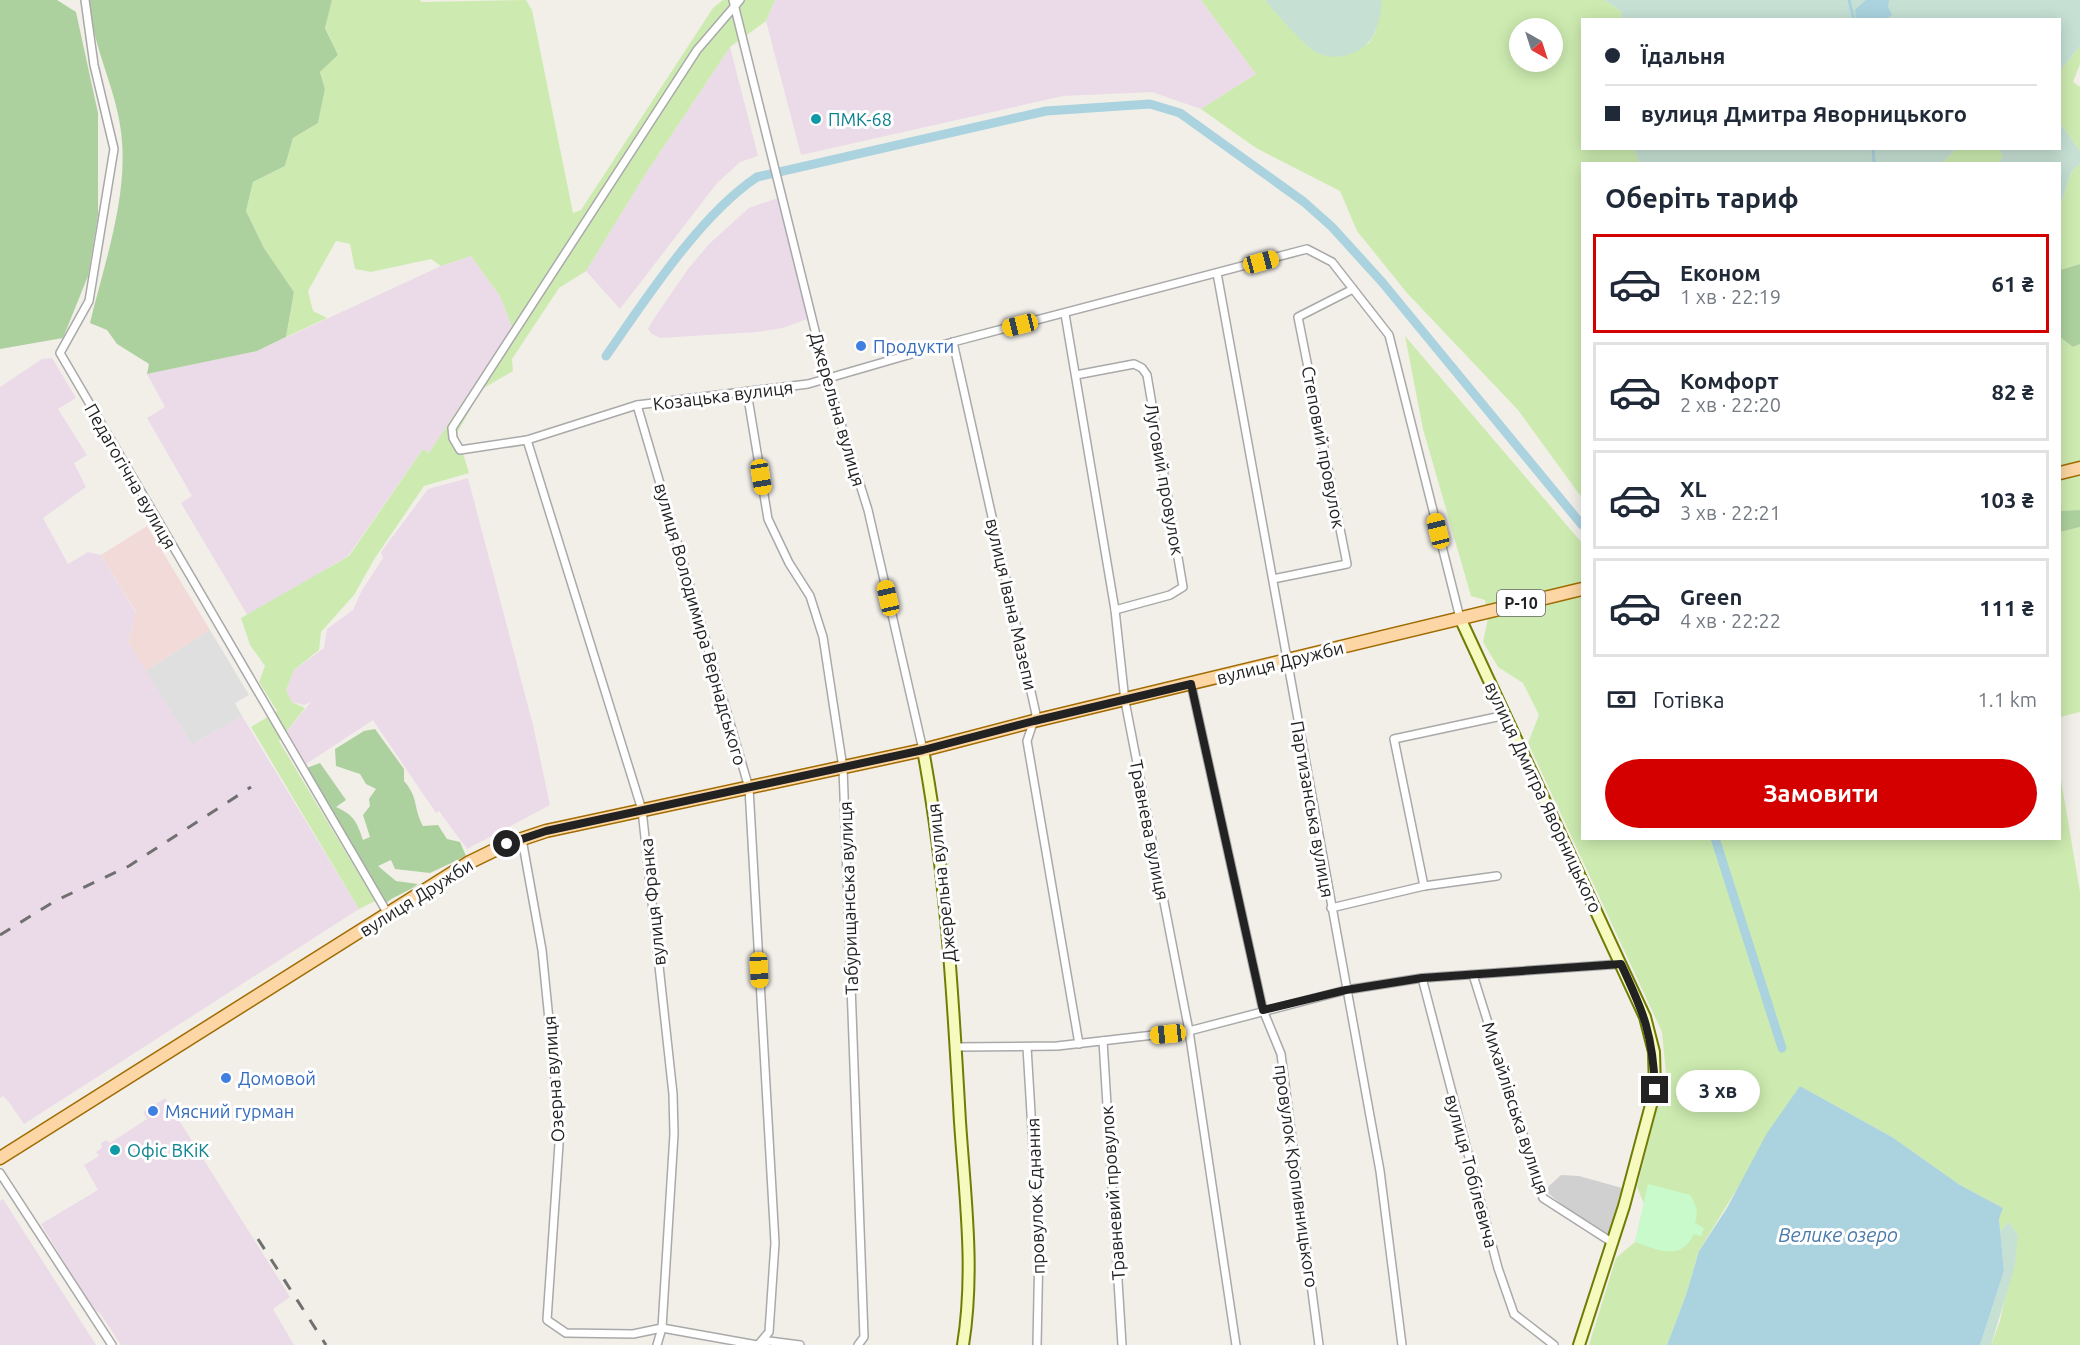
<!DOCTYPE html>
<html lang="uk">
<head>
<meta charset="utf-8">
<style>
  body { margin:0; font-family:Ubuntu,sans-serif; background:#f2f2f3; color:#1f2937; height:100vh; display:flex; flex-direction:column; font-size:22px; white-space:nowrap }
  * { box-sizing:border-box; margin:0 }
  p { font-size:20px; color:#747a83 }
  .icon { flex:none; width:33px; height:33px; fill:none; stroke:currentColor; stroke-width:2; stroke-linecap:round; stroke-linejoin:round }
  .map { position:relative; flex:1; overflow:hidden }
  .drawer { position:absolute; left:1581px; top:162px; width:480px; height:678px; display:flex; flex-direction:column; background:#fff; border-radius:0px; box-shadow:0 3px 15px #0003 }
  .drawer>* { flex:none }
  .guide { position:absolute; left:1581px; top:18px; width:480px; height:132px; border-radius:0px; box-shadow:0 3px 15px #0003; display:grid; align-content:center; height:132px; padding:0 24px; background:#fff }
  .needle { width:39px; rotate:141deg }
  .fabs { position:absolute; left:1509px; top:18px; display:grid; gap:12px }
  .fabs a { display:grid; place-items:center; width:54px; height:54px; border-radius:50%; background:#fff; box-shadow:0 3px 15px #0003; font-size:30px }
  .end { position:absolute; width:27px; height:27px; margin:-14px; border:8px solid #222; background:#fff; box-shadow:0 0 0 3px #fff }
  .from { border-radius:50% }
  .bubble { position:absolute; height:42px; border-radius:21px; background:#fff; box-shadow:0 3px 15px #0003; font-size:20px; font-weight:700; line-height:42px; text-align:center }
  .car { position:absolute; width:18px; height:36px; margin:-18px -9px; border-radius:8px; box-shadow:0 0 4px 2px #0007; background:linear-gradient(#f5c518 24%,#345 0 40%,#f5c518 0 76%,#345 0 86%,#f5c518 0) }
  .guide b { display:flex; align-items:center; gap:21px; height:57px; font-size:22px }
  .guide b+b { border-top:2px solid #e0e1e3 }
  .guide i { width:15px; height:15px; background:#1f2937 }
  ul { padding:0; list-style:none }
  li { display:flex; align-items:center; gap:18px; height:99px; margin:0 12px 9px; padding:0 12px; border:3px solid #e0e1e3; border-radius:0px }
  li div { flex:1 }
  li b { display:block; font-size:22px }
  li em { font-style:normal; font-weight:700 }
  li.on { border-color:#d40000 }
  li>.icon { width:54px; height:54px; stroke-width:1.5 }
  h2 { padding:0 24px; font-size:27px; line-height:72px }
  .pay { display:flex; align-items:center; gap:15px; height:66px; padding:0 24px; font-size:22px }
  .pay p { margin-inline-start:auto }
  .action { display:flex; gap:12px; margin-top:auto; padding:12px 24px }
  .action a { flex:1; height:69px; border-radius:36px; background:#d40000; color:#fff; font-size:24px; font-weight:700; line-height:69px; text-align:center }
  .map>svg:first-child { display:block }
</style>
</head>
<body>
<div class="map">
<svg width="2080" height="1345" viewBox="0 0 2080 1345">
  <rect width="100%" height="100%" fill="#f2efe9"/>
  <!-- residential -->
  <path fill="#e0dfdf" d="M 210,630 L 249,695 L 235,703 L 242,716 L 192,745 L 145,671 Z"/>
  <!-- commercial -->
  <path fill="#f2dad9" d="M 147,526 L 210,630 L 145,671 L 128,642 L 136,612 L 101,555 Z"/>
  <!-- industrial -->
  <g fill="#ebdbe8">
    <path d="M 775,0 L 1201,0 L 1256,74 L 1201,109 L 1152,92 L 1063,96 L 801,155 L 766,21 Z"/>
    <path d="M 730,47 L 758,156 L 740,162 L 717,183 L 620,309 L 586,271 L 648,170 Z"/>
    <path d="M 778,198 L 807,319 L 783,328 L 757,332 L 660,338 L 652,334 L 648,329 L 653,320 L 688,269 L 709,244 L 749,208 Z"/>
    <path d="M 471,256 L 500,296 L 512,327 L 429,453 L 423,449 L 348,556 L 248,616 L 181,503 L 192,496 L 147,418 L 165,407 L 147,374 L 257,351 L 441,266 Z"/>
    <path d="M 52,358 L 76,398 L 58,409 L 87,455 L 74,463 L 86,487 L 43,518 L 68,564 L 88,552 L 101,555 L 136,613 L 128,642 L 192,745 L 242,716 L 359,909 L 24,1124 L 8,1101 L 3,1096 L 0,1098 L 0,387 L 42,359 Z"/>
    <path d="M 468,478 L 533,725 L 550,805 L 467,849 L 439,811 L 436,813 L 373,720 L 306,764 L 287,731 L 311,702 L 304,705 L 292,702 L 286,690 L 294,670 L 324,648 L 327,629 L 353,610 L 361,592 L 383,558 L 381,552 L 428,489 Z"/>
    <path d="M 165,1098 L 290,1297 L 273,1309 L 294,1345 L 121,1345 L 100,1313 L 92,1308 L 41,1224 L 98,1190 L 84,1165 L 99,1156 L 96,1152 L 102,1148 L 101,1143 L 106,1140 L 110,1143 L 147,1119 L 143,1112 Z"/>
    <path d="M 3,1199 L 96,1345 L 0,1345 L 0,1201 Z"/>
  </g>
  <!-- religious -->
  <path fill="#d0d0d0" d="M 1561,1175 L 1579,1176 L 1622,1188 L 1608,1234 L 1572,1213 L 1548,1193 L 1548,1187 Z"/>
  <!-- grass -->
  <g fill="#cdebb0" fill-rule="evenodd">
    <path d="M 332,0 L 420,0 L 421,2 L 526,0 L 532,10 L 573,213 L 581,210 L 713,8 L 723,0 L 775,0 L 766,21 L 730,47 L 648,170 L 586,271 L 559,288 L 512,359 L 513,371 L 482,389 L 457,433 L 469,473 L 424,486 L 375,558 L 354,595 L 321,632 L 319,650 L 294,670 L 286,690 L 292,702 L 305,708 L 279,741 L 375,901 L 359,909 L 251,727 L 277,711 L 259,682 L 265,666 L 250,645 L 241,618 L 349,556 L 423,449 L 429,453 L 512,327 L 500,296 L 471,256 L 441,266 L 431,259 L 371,272 L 355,269 L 350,244 L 336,241 L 308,291 L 313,311 L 327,318 L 286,337 L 294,292 L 264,248 L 246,211 L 253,182 L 285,166 L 293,138 L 318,123 L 325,89 L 320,72 L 338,55 L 325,27 Z"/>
    <path d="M 1201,0 L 1265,0 L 1311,49 L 1368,44 L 1375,33 L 1382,0 L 1604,0 L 1621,11 L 1622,19 L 1582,20 L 1582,148 L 1634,149 L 1640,163 L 1582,164 L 1582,498 L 1518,410 L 1407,293 L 1357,231 L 1340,191 L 1256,148 L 1201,109 L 1256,74 ZM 1520,28 L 1552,28 L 1552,62 L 1520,62 Z"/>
    <path d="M 2080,46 L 2080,64 L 2073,82 L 2080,87 L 2080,151 L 2060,123 L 2060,71 Z"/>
    <path d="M 1956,149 L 1999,149 L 2003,157 L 1998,163 L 1941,164 Z"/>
    <path d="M 2080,163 L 2080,264 L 2060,270 L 2060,201 L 2062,200 L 2071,173 Z"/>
    <path d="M 1405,336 L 1582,543 L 1582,838 L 2060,838 L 2060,774 L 2080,892 L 2080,1345 L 1991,1345 L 2000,1321 L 2018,1235 L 2009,1222 L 2000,1231 L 1999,1219 L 2003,1208 L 1960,1185 L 1892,1137 L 1800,1086 L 1699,1251 L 1686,1295 L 1667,1345 L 1589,1345 L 1616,1258 L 1635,1242 L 1644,1204 L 1637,1187 L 1666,1073 L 1662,1032 L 1528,743 L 1539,715 L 1523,683 L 1498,667 L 1483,642 L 1488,618 L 1485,600 L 1471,596 L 1423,429 Z"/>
    <path d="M 2060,337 L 2073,347 L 2080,344 L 2080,510 L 2060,511 Z"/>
    <path d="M 2080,527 L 2080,712 L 2060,717 L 2060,532 Z"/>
  </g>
  <!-- forest -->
  <g fill="#add19e">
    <path d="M 0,0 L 57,0 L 76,12 L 98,113 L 98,215 L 88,276 L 63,338 L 0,349 Z"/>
    <path d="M 89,0 L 332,0 L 325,28 L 338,55 L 320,72 L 325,89 L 318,123 L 293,138 L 285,166 L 253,182 L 246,211 L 264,248 L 294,292 L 286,337 L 257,351 L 147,374 L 149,364 L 117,344 L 107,330 L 90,323 C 105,260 131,190 120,125 C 113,82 92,44 89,0 Z"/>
    <path d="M 2080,264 L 2080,344 L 2073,347 L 2060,337 L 2060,270 Z"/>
    <path d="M 2080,510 L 2080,527 L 2060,532 L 2060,511 Z"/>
    <path d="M 375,729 L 404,769 L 404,781 C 419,798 413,808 423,826 L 438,825 L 447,839 L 460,842 L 466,856 L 430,873 L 395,869 L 391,860 L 378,866 L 396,881 L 418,884 C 407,893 397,894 386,903 L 381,898 L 304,769 L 320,763 L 346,800 L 336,807 C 354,815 357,822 363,840 L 370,837 L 363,815 L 370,806 L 369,799 L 376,789 L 366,784 L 360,774 L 336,766 L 335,749 L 364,731 Z"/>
  </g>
  <!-- wetland -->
  <g fill="#c6e0d4">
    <path d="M 1265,0 L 1382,0 C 1381,12 1379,25 1373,36 C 1362,55 1332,64 1313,50 C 1302,43 1274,11 1265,0 Z"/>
    <path d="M 1604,0 L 2080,0 L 2080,46 L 2060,71 L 2060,20 L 1622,20 L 1621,11 Z"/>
    <path d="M 2060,123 L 2080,151 L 2080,163 L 2071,173 L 2062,200 L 2060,201 L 2060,164 L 1998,163 L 2003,157 L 1999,149 L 2060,148 Z"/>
    <path d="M 1634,149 L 1956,149 L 1941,164 L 1640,164 Z"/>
    <path d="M 2009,1222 L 2018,1235 L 2015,1266 L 1991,1345 L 1980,1345 L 2004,1271 L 2000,1231 Z"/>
  </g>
  <!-- park -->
  <path fill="#c8facc" d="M 1648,1184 L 1690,1195 C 1696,1205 1699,1212 1695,1223 L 1704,1228 L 1701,1236 L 1694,1234 C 1680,1262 1659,1250 1635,1242 Z"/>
  <!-- water -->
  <g fill="#aad3df">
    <path d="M 1866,0 L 1889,0 L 1888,7 L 1892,15 L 1886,19 L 1856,19 L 1855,10 Z"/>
    <path d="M 1800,1086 L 1892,1137 L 1960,1185 L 2003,1208 L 1999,1219 L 2004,1271 L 1980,1345 L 1667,1345 L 1686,1295 L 1699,1251 L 1727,1208 L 1767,1133 Z"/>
  </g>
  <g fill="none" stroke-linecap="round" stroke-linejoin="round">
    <!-- stream -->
    <g stroke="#aad3df" stroke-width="3">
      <path d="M 1849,0 L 1854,20"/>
      <path d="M 1873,148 L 1874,164"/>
    </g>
    <!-- canal -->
    <g stroke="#aad3df" stroke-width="9">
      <path d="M 606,356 C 645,300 700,215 757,177 L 1046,111 L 1150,104 L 1180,113 L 1304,202 L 1332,227 L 1382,282 L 1582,525"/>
      <path d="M 1715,838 L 1782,1048"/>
    </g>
    <defs>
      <g id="street">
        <path d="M 85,0 L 94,65 L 114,149 L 89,301 L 60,353 L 388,914"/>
        <path d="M 733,0 L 827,379 L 868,510 L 923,750"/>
        <path d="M 740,0 L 697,50 L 452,428 L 453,438 L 460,450 L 527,440 L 637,405 L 808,384 L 953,342 L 1307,249 L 1332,262 L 1389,335 L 1460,618"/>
        <path d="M 1217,273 L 1380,1171 L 1402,1345"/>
        <path d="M 1065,314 L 1115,610 L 1125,701 L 1189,1031 L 1236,1345"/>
        <path d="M 953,342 L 1036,714 L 1027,741 L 1079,1044"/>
        <path d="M 1076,375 L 1134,364 L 1142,368 L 1147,375 L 1183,587 L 1170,595 L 1115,610"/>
        <path d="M 747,392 L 768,519 L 789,563 L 810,596 L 823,637 L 843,768 L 864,1337 L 858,1345"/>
        <path d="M 637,405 L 749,788 L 775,1243 L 769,1332 L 758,1345"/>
        <path d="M 527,440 L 642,810 L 673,1094 L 674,1134 L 662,1328 L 657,1345"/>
        <path d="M 1273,579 L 1347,564 L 1298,317 L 1353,289"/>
        <path d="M 1191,684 L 1263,1010 L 1281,1054 L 1319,1345"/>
        <path d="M 522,839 L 542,950 L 560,1129 L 547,1320 L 566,1333 L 633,1334 L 662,1328 L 757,1345"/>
        <path d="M 1424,886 L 1497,876"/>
        <path d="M 1331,908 L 1424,886 L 1394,739 L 1506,715"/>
        <path d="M 1473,975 L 1543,1198 L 1613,1243"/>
        <path d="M 1422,978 L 1498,1268 L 1514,1314 L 1554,1345"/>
        <path d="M 1103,1041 L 1122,1345"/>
        <path d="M 956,1047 L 1057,1046 L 1189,1031 L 1346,990 L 1422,978 L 1621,964"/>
        <path d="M 1027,1047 L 1039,1246 L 1037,1345"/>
        <path d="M 0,1173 L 112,1345"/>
        <path d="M 759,1345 L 769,1341 L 800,1345"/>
      </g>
      <g id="secondary">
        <path d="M 1460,618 L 1645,1017 L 1654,1052 L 1655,1090 L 1624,1206 L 1579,1345"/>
        <path d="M 923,750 C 946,873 953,997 960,1122 C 965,1196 975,1271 963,1345"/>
      </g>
      <g id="primary">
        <path d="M 2060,473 L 2080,468"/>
        <path d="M 0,1158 L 468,863 L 507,844 L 546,831 L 923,750 L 1034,721 L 1582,589"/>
      </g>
    </defs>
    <!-- street casing -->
    <use href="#street" stroke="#a9a9a9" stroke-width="10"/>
    <!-- secondary casing -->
    <use href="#secondary" stroke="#707d05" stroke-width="14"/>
    <!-- primary casing -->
    <use href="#primary" stroke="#a06b00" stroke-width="15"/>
    <!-- street -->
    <use href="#street" stroke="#fff" stroke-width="7"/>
    <!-- secondary -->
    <use href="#secondary" stroke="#f7fabf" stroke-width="10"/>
    <!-- primary -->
    <use href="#primary" stroke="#fcd6a4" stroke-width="12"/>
    <!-- rail -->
    <g stroke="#707070" stroke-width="3" stroke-dasharray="12 12" stroke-linecap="butt">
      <path d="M 0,935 L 55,901 L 129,866 L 251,787"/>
      <path d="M 258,1239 L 326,1345"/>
    </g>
  </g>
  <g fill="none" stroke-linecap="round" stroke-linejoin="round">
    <!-- route -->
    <path stroke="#222" stroke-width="8" d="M 507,844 L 546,831 L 923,750 L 1034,721 L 1191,684 L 1263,1010 L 1346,990 L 1422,978 L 1621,964 C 1644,1013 1653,1035 1655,1090"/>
  </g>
  <!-- markers -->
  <g fill="#0f9aa8" stroke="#fff" stroke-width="2">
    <circle cx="816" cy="119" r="6"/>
    <circle cx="115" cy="1150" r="6"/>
  </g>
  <g fill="#3f7fe0" stroke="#fff" stroke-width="2">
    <circle cx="861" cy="346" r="6"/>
    <circle cx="226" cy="1078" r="6"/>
    <circle cx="153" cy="1111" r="6"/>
  </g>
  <g text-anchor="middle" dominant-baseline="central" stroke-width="6" stroke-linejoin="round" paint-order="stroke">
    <!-- shield labels -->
    <rect fill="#fff" stroke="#646464" stroke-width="1.5" x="1497" y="590" width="48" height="26" rx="4.5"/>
    <g font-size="16" font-weight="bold" fill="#222">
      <text x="1521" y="603">Р-10</text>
    </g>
    <!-- culture labels -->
    <g font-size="18" fill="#0d838f" stroke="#fff" text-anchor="start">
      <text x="828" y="119">ПМК-68</text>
      <text x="127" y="1150">Офіс ВКіК</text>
    </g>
    <!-- shop labels -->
    <g font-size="18" fill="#366cbe" stroke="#fff" text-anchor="start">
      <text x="873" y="346">Продукти</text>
      <text x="238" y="1078">Домовой</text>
      <text x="165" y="1111">Мясний гурман</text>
    </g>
    <!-- street labels -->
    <g font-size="18" fill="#222" stroke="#fff">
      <text transform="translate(723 395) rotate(-7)">Козацька вулиця</text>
      <text transform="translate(838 409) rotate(74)">Джерельна вулиця</text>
      <text transform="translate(1324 447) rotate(79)">Степовий провулок</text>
      <text transform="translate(131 476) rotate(60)">Педагогічна вулиця</text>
      <text transform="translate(1165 479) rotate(80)">Луговий провулок</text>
      <text transform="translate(1012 604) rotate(77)">вулиця Івана Мазепи</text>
      <text transform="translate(701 624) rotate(74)">вулиця Володимира Вернадського</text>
      <text transform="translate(1280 662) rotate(-14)">вулиця Дружби</text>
      <text transform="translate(1544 797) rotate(65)">вулиця Дмитра Яворницького</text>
      <text transform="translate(1313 809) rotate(80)">Партизанська вулиця</text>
      <text transform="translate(1150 830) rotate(79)">Травнева вулиця</text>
      <text transform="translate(941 883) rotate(-96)">Джерельна вулиця</text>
      <text transform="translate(416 897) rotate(-32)">вулиця Дружби</text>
      <text transform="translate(848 898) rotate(-92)">Табурищанська вулиця</text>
      <text transform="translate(652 902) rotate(-96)">вулиця Франка</text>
      <text transform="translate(553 1079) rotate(-94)">Озерна вулиця</text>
      <text transform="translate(1516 1108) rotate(72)">Михайлівська вулиця</text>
      <text transform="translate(1472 1171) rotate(75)">вулиця Тобілевича</text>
      <text transform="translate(1297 1176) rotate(82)">провулок Кропивницького</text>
      <text transform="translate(1112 1193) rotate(-94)">Травневий провулок</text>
      <text transform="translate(1035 1196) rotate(-92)">провулок Єднання</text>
    </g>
    <!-- water labels -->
    <g font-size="20" font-style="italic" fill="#4a7aab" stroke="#fff">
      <text x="1838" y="1234">Велике озеро</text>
    </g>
  </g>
</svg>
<div class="fabs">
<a><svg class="needle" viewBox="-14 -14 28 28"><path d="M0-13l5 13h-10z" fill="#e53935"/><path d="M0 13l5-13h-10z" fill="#747a83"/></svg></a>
</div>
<i class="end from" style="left:507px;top:844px"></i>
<i class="end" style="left:1655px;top:1090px"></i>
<div class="bubble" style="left:1676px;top:1070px;width:84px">3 хв</div>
<i class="car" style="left:1261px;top:262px;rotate:75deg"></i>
<i class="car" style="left:1020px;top:325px;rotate:256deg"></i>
<i class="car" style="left:761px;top:477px;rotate:171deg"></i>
<i class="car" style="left:1438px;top:531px;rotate:346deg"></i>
<i class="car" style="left:888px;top:598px;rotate:347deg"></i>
<i class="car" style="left:759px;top:970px;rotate:177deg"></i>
<i class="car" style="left:1168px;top:1034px;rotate:264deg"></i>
<div class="guide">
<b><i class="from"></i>Їдальня</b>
<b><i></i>вулиця Дмитра Яворницького</b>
</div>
<section class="drawer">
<h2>Оберіть тариф</h2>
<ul>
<li class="on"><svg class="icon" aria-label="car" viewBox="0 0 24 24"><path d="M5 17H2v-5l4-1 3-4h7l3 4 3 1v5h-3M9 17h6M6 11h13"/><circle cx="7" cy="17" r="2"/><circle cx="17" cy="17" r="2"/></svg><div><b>Економ</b><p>1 хв · 22:19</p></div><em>61 ₴</em></li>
<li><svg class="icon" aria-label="car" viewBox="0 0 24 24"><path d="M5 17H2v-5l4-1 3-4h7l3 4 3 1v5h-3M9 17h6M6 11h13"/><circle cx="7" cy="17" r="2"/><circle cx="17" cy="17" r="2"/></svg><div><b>Комфорт</b><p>2 хв · 22:20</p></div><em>82 ₴</em></li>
<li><svg class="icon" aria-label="car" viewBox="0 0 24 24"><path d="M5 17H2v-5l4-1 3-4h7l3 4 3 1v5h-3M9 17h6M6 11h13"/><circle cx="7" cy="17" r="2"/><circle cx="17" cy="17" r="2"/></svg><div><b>XL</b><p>3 хв · 22:21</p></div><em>103 ₴</em></li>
<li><svg class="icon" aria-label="car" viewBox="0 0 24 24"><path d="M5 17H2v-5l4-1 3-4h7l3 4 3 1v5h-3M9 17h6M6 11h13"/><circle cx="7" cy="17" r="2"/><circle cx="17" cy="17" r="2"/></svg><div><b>Green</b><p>4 хв · 22:22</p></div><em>111 ₴</em></li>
</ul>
<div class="pay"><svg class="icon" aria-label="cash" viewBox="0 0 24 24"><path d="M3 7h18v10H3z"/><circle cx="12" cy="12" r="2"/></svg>Готівка<p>1.1 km</p></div>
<div class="action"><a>Замовити</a></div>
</section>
</div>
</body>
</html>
